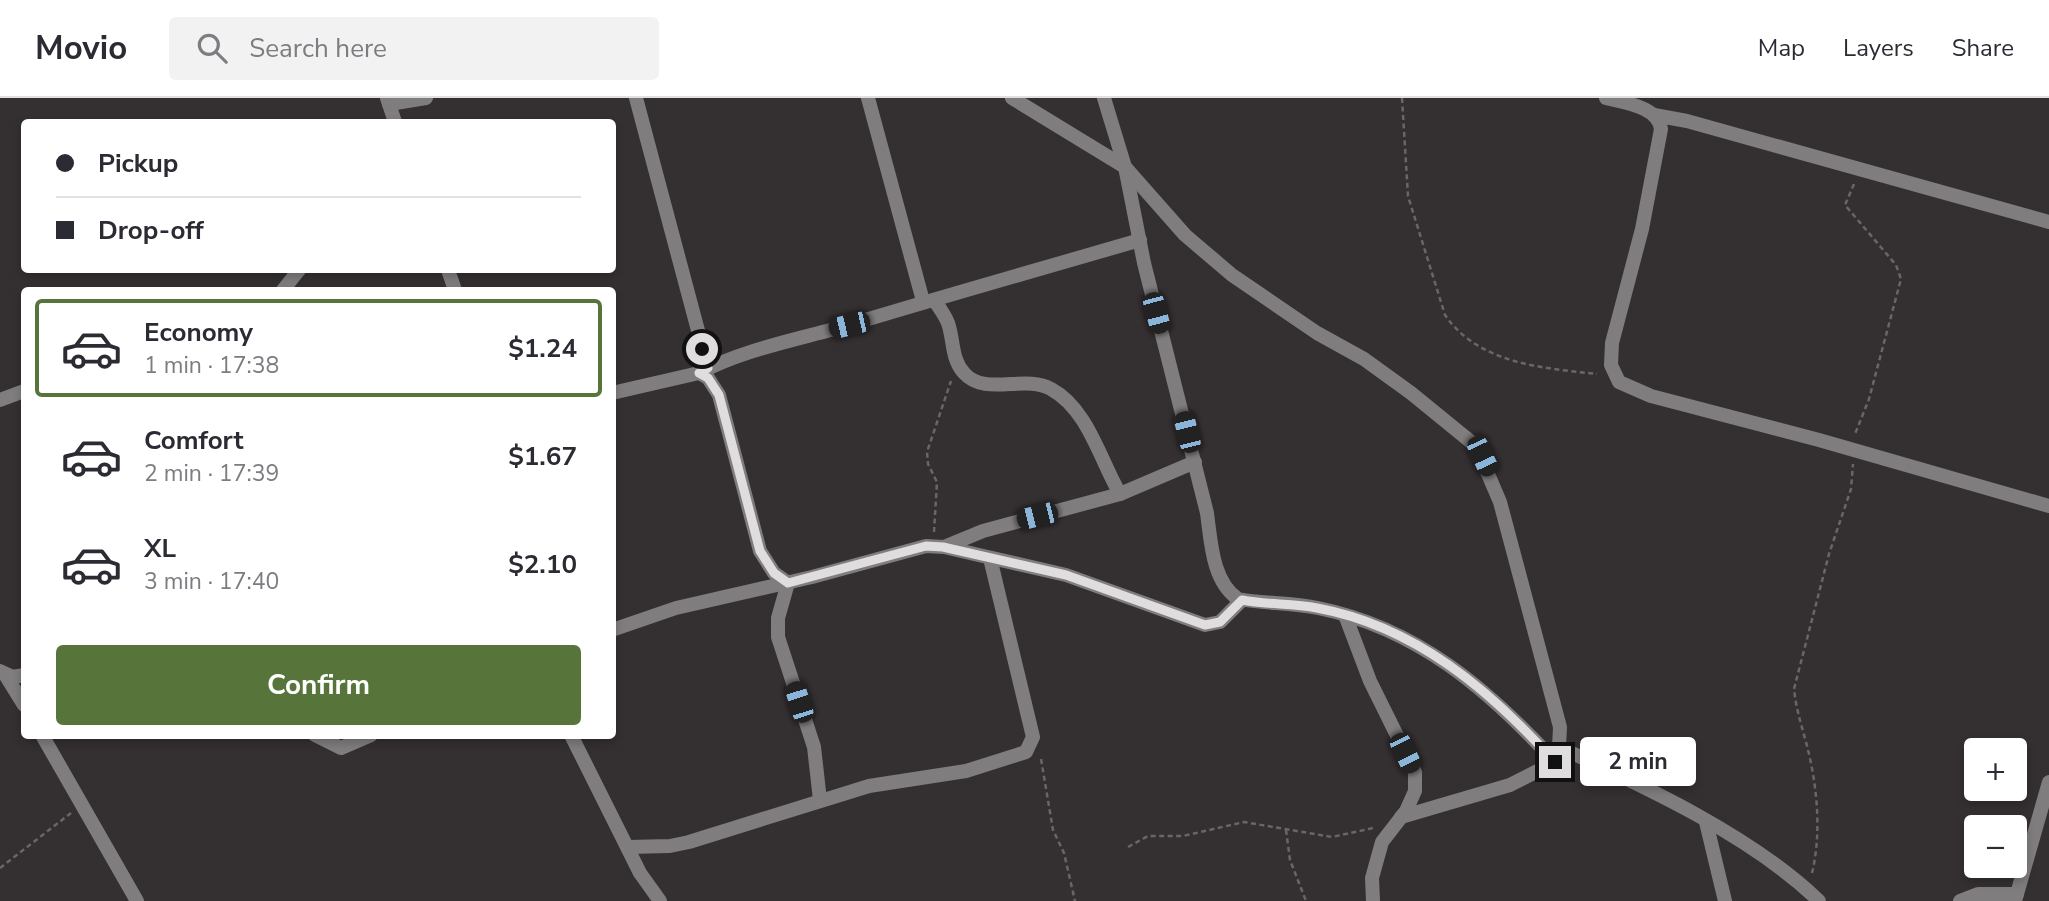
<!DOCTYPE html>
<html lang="en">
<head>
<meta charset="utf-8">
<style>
  body { margin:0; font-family:"Nunito Sans",sans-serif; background:#f2f2f3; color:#2b2b33; height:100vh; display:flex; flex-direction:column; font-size:26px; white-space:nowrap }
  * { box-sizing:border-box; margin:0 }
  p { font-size:23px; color:#7c7c81 }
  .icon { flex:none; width:38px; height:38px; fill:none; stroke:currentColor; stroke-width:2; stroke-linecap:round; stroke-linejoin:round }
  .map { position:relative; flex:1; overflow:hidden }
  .details { position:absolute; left:21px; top:189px; width:595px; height:452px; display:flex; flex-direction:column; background:#fff; border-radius:7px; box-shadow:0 4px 10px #0003 }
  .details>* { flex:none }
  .top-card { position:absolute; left:21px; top:21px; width:595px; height:154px; border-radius:7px; box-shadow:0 4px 10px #0003; display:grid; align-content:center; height:154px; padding:0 35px; background:#fff }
  .tools { position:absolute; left:1964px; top:640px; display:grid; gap:14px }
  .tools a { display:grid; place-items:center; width:63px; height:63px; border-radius:7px; background:#fff; box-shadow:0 4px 10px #0003; font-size:35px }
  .end { position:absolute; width:32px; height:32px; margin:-16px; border:9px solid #e0ddde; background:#111; box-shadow:0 0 0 4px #111 }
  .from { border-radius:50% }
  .bubble { position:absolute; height:49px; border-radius:7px; background:#fff; box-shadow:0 4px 10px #0003; font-size:23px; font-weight:700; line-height:49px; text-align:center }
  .car { position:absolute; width:21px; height:42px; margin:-21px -10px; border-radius:9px; box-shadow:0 0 5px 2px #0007; background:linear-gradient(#222 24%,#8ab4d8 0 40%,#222 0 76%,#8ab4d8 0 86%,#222 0) }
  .top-card b { display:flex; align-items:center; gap:24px; height:66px; font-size:26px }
  .top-card b+b { border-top:2px solid #e1e1e2 }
  .top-card i { width:18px; height:18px; background:#2b2b33 }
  ul { padding:12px 0 0; list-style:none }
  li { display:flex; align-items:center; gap:21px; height:98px; margin:0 14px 10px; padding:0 21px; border:4px solid transparent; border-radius:7px }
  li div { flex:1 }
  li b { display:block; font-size:26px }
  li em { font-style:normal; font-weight:700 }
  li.active { border-color:#57743b }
  li>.icon { width:63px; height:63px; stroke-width:1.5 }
  .button { display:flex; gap:14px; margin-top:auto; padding:14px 35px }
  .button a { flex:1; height:80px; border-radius:7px; background:#57743b; color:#fff; font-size:28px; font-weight:700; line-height:80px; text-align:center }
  header { display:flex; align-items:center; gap:42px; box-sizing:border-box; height:98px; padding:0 35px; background:#fff; border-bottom:2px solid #e1e1e2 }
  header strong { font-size:33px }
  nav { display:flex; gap:38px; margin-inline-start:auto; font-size:24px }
  .search { width:490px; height:63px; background:#f2f2f3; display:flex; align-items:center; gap:18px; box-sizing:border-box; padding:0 24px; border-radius:7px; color:#7c7c81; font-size:26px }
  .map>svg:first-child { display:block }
</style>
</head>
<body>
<header>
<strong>Movio</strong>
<div class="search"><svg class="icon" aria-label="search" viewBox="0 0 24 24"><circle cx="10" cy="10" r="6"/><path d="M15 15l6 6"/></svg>Search here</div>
<nav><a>Map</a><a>Layers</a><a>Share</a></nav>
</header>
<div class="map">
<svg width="2049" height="803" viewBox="0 0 2049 803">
  <rect width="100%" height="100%" fill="#342f30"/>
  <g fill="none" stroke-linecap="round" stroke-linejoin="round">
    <!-- path -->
    <g stroke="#6a6566" stroke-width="2.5" stroke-dasharray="5 3.5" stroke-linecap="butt">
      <path d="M 1402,0 L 1408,98 L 1445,217 C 1479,266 1542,270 1597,276"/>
      <path d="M 1854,86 L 1845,107 L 1896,167 L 1901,181 L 1869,301 L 1855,336"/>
      <path d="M 934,434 L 937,384 L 928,366 L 927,354 L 951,283"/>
      <path d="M 1041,661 L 1053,732 L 1064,755 L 1075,803"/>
      <path d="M 1286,732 L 1290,762 L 1306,803"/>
      <path d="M 1128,749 L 1148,738 L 1183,738 L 1244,724 L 1332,739 L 1373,730"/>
      <path d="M 0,770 L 71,715"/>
      <path d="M 1812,775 C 1822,734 1817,685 1806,644 C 1801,626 1796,610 1794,591 L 1829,456 L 1851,391 L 1853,366"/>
    </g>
    <!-- minor -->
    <g stroke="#807d7e" stroke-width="14">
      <path d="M 387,0 L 395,24"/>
      <path d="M 636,0 L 708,270"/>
      <path d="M 868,0 L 923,203"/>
      <path d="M 1012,0 L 1125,69 L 1185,137 L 1232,177 L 1317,235 L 1364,261 L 1411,295 L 1476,348 L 1500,404 L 1560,629 L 1559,649 L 1555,664 L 1510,687 L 1401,719"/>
      <path d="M 1104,0 L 1125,69 L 1144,165 L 1207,415 C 1211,444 1212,483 1238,501 C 1264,506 1291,504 1318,510 C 1417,530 1488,591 1555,664"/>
      <path d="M 1606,0 C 1624,5 1658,8 1661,31 L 1642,131 L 1612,245 L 1611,267 L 1619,284 L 1651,298 L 1819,342 L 2049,408"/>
      <path d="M 389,6 L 426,0"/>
      <path d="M 1654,17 L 1687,23 L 2049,124"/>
      <path d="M 448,172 L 455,192"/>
      <path d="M 283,192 L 299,172"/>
      <path d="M 934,202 C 939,209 945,217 948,225 C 954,242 951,261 964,275 C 985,299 1025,276 1051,291 C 1088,311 1100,362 1120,396"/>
      <path d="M 699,275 C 747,250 801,241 852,226 C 948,197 1044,170 1140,142"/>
      <path d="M 612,295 L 699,275 L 708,280 L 719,297 L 760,453 L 774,475 L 788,485 L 778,520 L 778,539 L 814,649 L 820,702"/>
      <path d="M 0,302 L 24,293"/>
      <path d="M 944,449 L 983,433 L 1120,396 L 1195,364"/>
      <path d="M 1345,517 L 1370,583 L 1415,674 L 1415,693 L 1406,713 L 1382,744 L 1372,780 L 1373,803"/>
      <path d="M 612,532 L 676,510 L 812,479 L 926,448 L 944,449 L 1066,477 L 1205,527 L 1220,524 L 1242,502"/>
      <path d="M 0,573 L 13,579 L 24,577"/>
      <path d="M 6,578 L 24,607"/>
      <path d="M 42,637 L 137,803"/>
      <path d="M 315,637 L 341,650 L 371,637"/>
      <path d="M 571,637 L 640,775 L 660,803"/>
      <path d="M 1559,649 C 1644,688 1752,738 1819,803"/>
      <path d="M 1706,724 L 1725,803"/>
      <path d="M 628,749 L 670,748 L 689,744 L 869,688 L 966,673 L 1026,654 L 1033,639 L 990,460"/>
      <path d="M 1960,803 L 1978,796 L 2017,796"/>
      <path d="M 2015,803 L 2049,684"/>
    </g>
  </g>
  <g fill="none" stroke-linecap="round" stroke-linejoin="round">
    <!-- route -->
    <path stroke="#e0ddde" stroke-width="9" d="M 702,251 L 708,270 L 699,275 L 708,280 L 719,297 L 760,453 L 774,475 L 788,485 L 926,448 L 943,449 L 1066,477 L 1205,527 L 1220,524 L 1242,502 C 1267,507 1292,505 1317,510 C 1415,528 1490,592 1555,664"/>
  </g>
</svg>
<div class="tools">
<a>+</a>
<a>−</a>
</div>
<i class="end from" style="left:702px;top:251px"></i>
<i class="end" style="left:1555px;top:664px"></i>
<div class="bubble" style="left:1580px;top:639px;width:116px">2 min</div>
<i class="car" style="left:1156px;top:215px;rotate:165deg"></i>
<i class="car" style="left:849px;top:227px;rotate:257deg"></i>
<i class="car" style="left:1187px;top:334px;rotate:346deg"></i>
<i class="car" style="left:1482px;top:358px;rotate:155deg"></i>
<i class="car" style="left:1037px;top:418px;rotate:256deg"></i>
<i class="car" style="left:799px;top:604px;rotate:342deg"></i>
<i class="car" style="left:1405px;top:655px;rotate:154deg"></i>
<div class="top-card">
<b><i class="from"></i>Pickup</b>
<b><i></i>Drop-off</b>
</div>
<section class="details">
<ul>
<li class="active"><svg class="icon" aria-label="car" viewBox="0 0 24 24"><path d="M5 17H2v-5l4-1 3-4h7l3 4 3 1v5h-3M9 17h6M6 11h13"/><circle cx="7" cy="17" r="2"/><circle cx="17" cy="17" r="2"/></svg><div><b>Economy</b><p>1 min · 17:38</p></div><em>$1.24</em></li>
<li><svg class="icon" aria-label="car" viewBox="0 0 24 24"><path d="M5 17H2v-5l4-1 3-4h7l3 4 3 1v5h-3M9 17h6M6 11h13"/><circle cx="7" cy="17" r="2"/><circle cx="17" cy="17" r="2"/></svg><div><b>Comfort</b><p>2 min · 17:39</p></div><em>$1.67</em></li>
<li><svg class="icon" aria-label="car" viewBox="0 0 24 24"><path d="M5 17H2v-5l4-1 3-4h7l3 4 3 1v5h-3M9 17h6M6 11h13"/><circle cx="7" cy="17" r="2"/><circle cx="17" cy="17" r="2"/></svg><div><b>XL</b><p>3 min · 17:40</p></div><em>$2.10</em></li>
</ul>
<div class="button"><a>Confirm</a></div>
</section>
</div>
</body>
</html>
